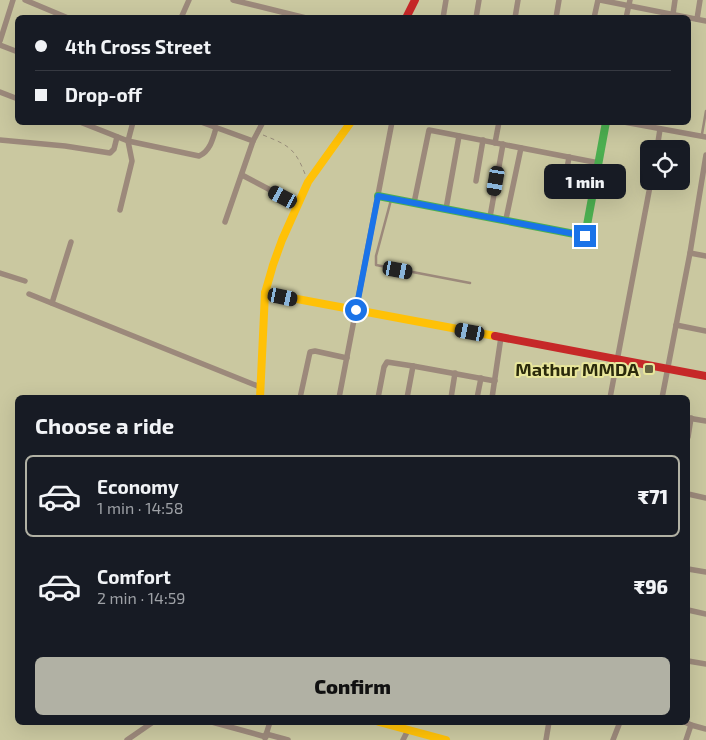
<!DOCTYPE html>
<html lang="en">
<head>
<meta charset="utf-8">
<style>
  body { margin:0; font-family:"Exo 2",sans-serif; background:#242831; color:#f1f3f6; height:100vh; display:flex; flex-direction:column; font-size:19px; white-space:nowrap }
  * { box-sizing:border-box; margin:0 }
  p { font-size:16px; color:#9ea1a6 }
  .icon { flex:none; width:28px; height:28px; fill:none; stroke:currentColor; stroke-width:2; stroke-linecap:round; stroke-linejoin:round }
  .map { position:relative; flex:1; overflow:hidden }
  .drawer { position:absolute; left:15px; top:395px; width:675px; height:330px; display:flex; flex-direction:column; background:#171b24; border-radius:8px; box-shadow:0 5px 20px #0002 }
  .drawer>* { flex:none }
  .top-card { position:absolute; left:15px; top:15px; width:676px; height:110px; border-radius:8px; box-shadow:0 5px 20px #0002; display:grid; align-content:center; height:110px; padding:0 20px; background:#171b24 }
  .buttons { position:absolute; left:640px; top:140px; display:grid; gap:10px }
  .buttons a { display:grid; place-items:center; width:50px; height:50px; border-radius:8px; background:#171b24; box-shadow:0 5px 20px #0002; font-size:25px }
  .end { position:absolute; width:22px; height:22px; margin:-11px; border:6px solid #1a73e8; background:#fff; box-shadow:0 0 0 2px #fff }
  .from { border-radius:50% }
  .bubble { position:absolute; height:35px; border-radius:8px; background:#171b24; box-shadow:0 5px 20px #0002; font-size:16px; font-weight:800; line-height:35px; text-align:center }
  .car { position:absolute; width:15px; height:30px; margin:-15px -8px; border-radius:6px; box-shadow:0 0 4px 1px #0007; background:linear-gradient(#222 24%,#8ab4d8 0 40%,#222 0 76%,#8ab4d8 0 86%,#222 0) }
  .top-card b { display:flex; align-items:center; gap:18px; height:48px; font-size:19px }
  .top-card b+b { border-top:1px solid #363941 }
  .top-card i { width:12px; height:12px; background:#f1f3f6 }
  ul { padding:0; list-style:none }
  li { display:flex; align-items:center; gap:15px; height:82px; margin:0 10px 8px; padding:0 10px; border:2px solid transparent; border-radius:8px }
  li div { flex:1 }
  li b { display:block; font-size:19px }
  li em { font-style:normal; font-weight:800 }
  li.selected { border-color:#b1b1a4 }
  li>.icon { width:45px; height:45px; stroke-width:1.5 }
  h2 { padding:0 20px; font-size:22px; line-height:60px }
  .primary-button { display:flex; gap:10px; margin-top:auto; padding:10px 20px }
  .primary-button a { flex:1; height:58px; border-radius:8px; background:#b1b1a4; color:#111; font-size:20px; font-weight:800; line-height:58px; text-align:center }
  .map>svg:first-child { display:block }
</style>
</head>
<body>
<div class="map">
<svg width="706" height="740" viewBox="0 0 706 740">
  <rect width="100%" height="100%" fill="#cac8a0"/>
  <g fill="none" stroke-linecap="round" stroke-linejoin="round">
    <!-- path -->
    <path stroke="#998d7b" stroke-width="1" stroke-dasharray="4 4" stroke-linecap="butt" d="M 263,135 C 288,145 295,148 305,174"/>
    <!-- lane -->
    <g stroke="#9c897b" stroke-width="2.5">
      <path d="M 702,134 L 706,111"/>
      <path d="M 391,200 L 376,256 L 376,265 L 470,283"/>
    </g>
    <!-- street -->
    <g stroke="#9c897b" stroke-width="5.5">
      <path d="M 25,0 L 68,18"/>
      <path d="M 233,0 L 306,18"/>
      <path d="M 600,0 L 706,21"/>
      <path d="M 673,14 L 675,0"/>
      <path d="M 181,18 L 189,0"/>
      <path d="M 443,18 L 446,0"/>
      <path d="M 476,18 L 479,0"/>
      <path d="M 515,18 L 518,0"/>
      <path d="M 556,18 L 559,0"/>
      <path d="M 594,18 L 598,0"/>
      <path d="M 626,18 L 630,0"/>
      <path d="M 697,19 L 700,0"/>
      <path d="M 0,41 L 13,0"/>
      <path d="M 0,45 L 18,52"/>
      <path d="M 0,92 L 18,99"/>
      <path d="M 80,122 L 128,141 L 199,156 C 210,151 213,139 216,128"/>
      <path d="M 201,122 L 253,141"/>
      <path d="M 624,122 L 706,137"/>
      <path d="M 0,140 L 65,146 L 110,153 L 114,149 L 117,137"/>
      <path d="M 495,143 L 499,122"/>
      <path d="M 657,149 L 660,129"/>
      <path d="M 242,175 L 297,204"/>
      <path d="M 476,181 L 483,140"/>
      <path d="M 563,192 L 569,157"/>
      <path d="M 414,203 L 429,130 L 599,163"/>
      <path d="M 446,209 L 459,136"/>
      <path d="M 120,210 L 132,161 L 128,141 L 133,122"/>
      <path d="M 490,217 L 503,144"/>
      <path d="M 506,219 L 521,148"/>
      <path d="M 225,222 L 253,141 L 263,122"/>
      <path d="M 690,253 L 706,256"/>
      <path d="M 0,273 L 25,281"/>
      <path d="M 29,294 L 260,387"/>
      <path d="M 52,303 L 71,242"/>
      <path d="M 676,325 L 706,331"/>
      <path d="M 300,398 L 310,352 L 315,351 L 347,358"/>
      <path d="M 339,398 L 392,122"/>
      <path d="M 378,398 L 384,367 L 387,362 L 413,366"/>
      <path d="M 407,398 L 413,366 L 495,381"/>
      <path d="M 451,398 L 455,373"/>
      <path d="M 477,398 L 481,378"/>
      <path d="M 492,398 L 501,337"/>
      <path d="M 610,398 L 651,181"/>
      <path d="M 662,398 L 690,253 L 706,155"/>
      <path d="M 688,418 L 706,421"/>
      <path d="M 688,437 L 691,418"/>
      <path d="M 688,494 L 706,498"/>
      <path d="M 688,569 L 706,572"/>
      <path d="M 688,610 L 706,614"/>
      <path d="M 688,661 L 706,664"/>
      <path d="M 212,722 L 266,737"/>
      <path d="M 685,722 L 691,725 L 686,740"/>
      <path d="M 691,725 L 706,729"/>
      <path d="M 266,734 L 288,740"/>
      <path d="M 265,738 L 270,722"/>
      <path d="M 127,740 L 153,722"/>
      <path d="M 403,740 L 408,730"/>
      <path d="M 546,740 L 549,722"/>
      <path d="M 613,740 L 620,722"/>
    </g>
    <!-- fast -->
    <path stroke="#4caf50" stroke-width="8" d="M 378,196 L 585,236 L 606,122"/>
    <!-- slow -->
    <g stroke="#ffc107" stroke-width="8">
      <path d="M 265,293 L 495,336"/>
      <path d="M 260,398 L 265,293 L 273,265 L 282,240 L 308,182 L 351,122"/>
      <path d="M 379,722 L 446,740"/>
    </g>
    <!-- jam -->
    <g stroke="#c62828" stroke-width="8">
      <path d="M 406,18 L 415,0"/>
      <path d="M 495,336 L 706,376"/>
    </g>
  </g>
  <g fill="none" stroke-linecap="round" stroke-linejoin="round">
    <!-- route -->
    <path stroke="#1a73e8" stroke-width="6" d="M 356,310 L 378,196 L 585,236"/>
  </g>
  <!-- markers -->
  <rect fill="#63613f" stroke="#e8e69b" stroke-width="2" x="644" y="364" width="10" height="10" rx="2.5"/>
  <g text-anchor="middle" dominant-baseline="central" stroke-width="4" stroke-linejoin="round" paint-order="stroke">
    <!-- poi labels -->
    <g font-size="18" font-weight="bold" fill="#2b2a0b" stroke="#e8e69b" text-anchor="end">
      <text x="639" y="369">Mathur MMDA</text>
    </g>
  </g>
</svg>
<div class="buttons">
<a><svg class="icon" aria-label="locate" viewBox="0 0 24 24"><circle cx="12" cy="12" r="6"/><path d="M12 2v4M12 18v4M2 12h4M18 12h4"/></svg></a>
</div>
<i class="end from" style="left:356px;top:310px"></i>
<i class="end" style="left:585px;top:236px"></i>
<div class="bubble" style="left:544px;top:164px;width:82px">1 min</div>
<i class="car" style="left:496px;top:181px;rotate:190deg"></i>
<i class="car" style="left:283px;top:197px;rotate:298deg"></i>
<i class="car" style="left:398px;top:270px;rotate:101deg"></i>
<i class="car" style="left:283px;top:297px;rotate:102deg"></i>
<i class="car" style="left:470px;top:332px;rotate:281deg"></i>
<div class="top-card">
<b><i class="from"></i>4th Cross Street</b>
<b><i></i>Drop-off</b>
</div>
<section class="drawer">
<h2>Choose a ride</h2>
<ul>
<li class="selected"><svg class="icon" aria-label="car" viewBox="0 0 24 24"><path d="M5 17H2v-5l4-1 3-4h7l3 4 3 1v5h-3M9 17h6M6 11h13"/><circle cx="7" cy="17" r="2"/><circle cx="17" cy="17" r="2"/></svg><div><b>Economy</b><p>1 min · 14:58</p></div><em>₹71</em></li>
<li><svg class="icon" aria-label="car" viewBox="0 0 24 24"><path d="M5 17H2v-5l4-1 3-4h7l3 4 3 1v5h-3M9 17h6M6 11h13"/><circle cx="7" cy="17" r="2"/><circle cx="17" cy="17" r="2"/></svg><div><b>Comfort</b><p>2 min · 14:59</p></div><em>₹96</em></li>
</ul>
<div class="primary-button"><a>Confirm</a></div>
</section>
</div>
</body>
</html>
